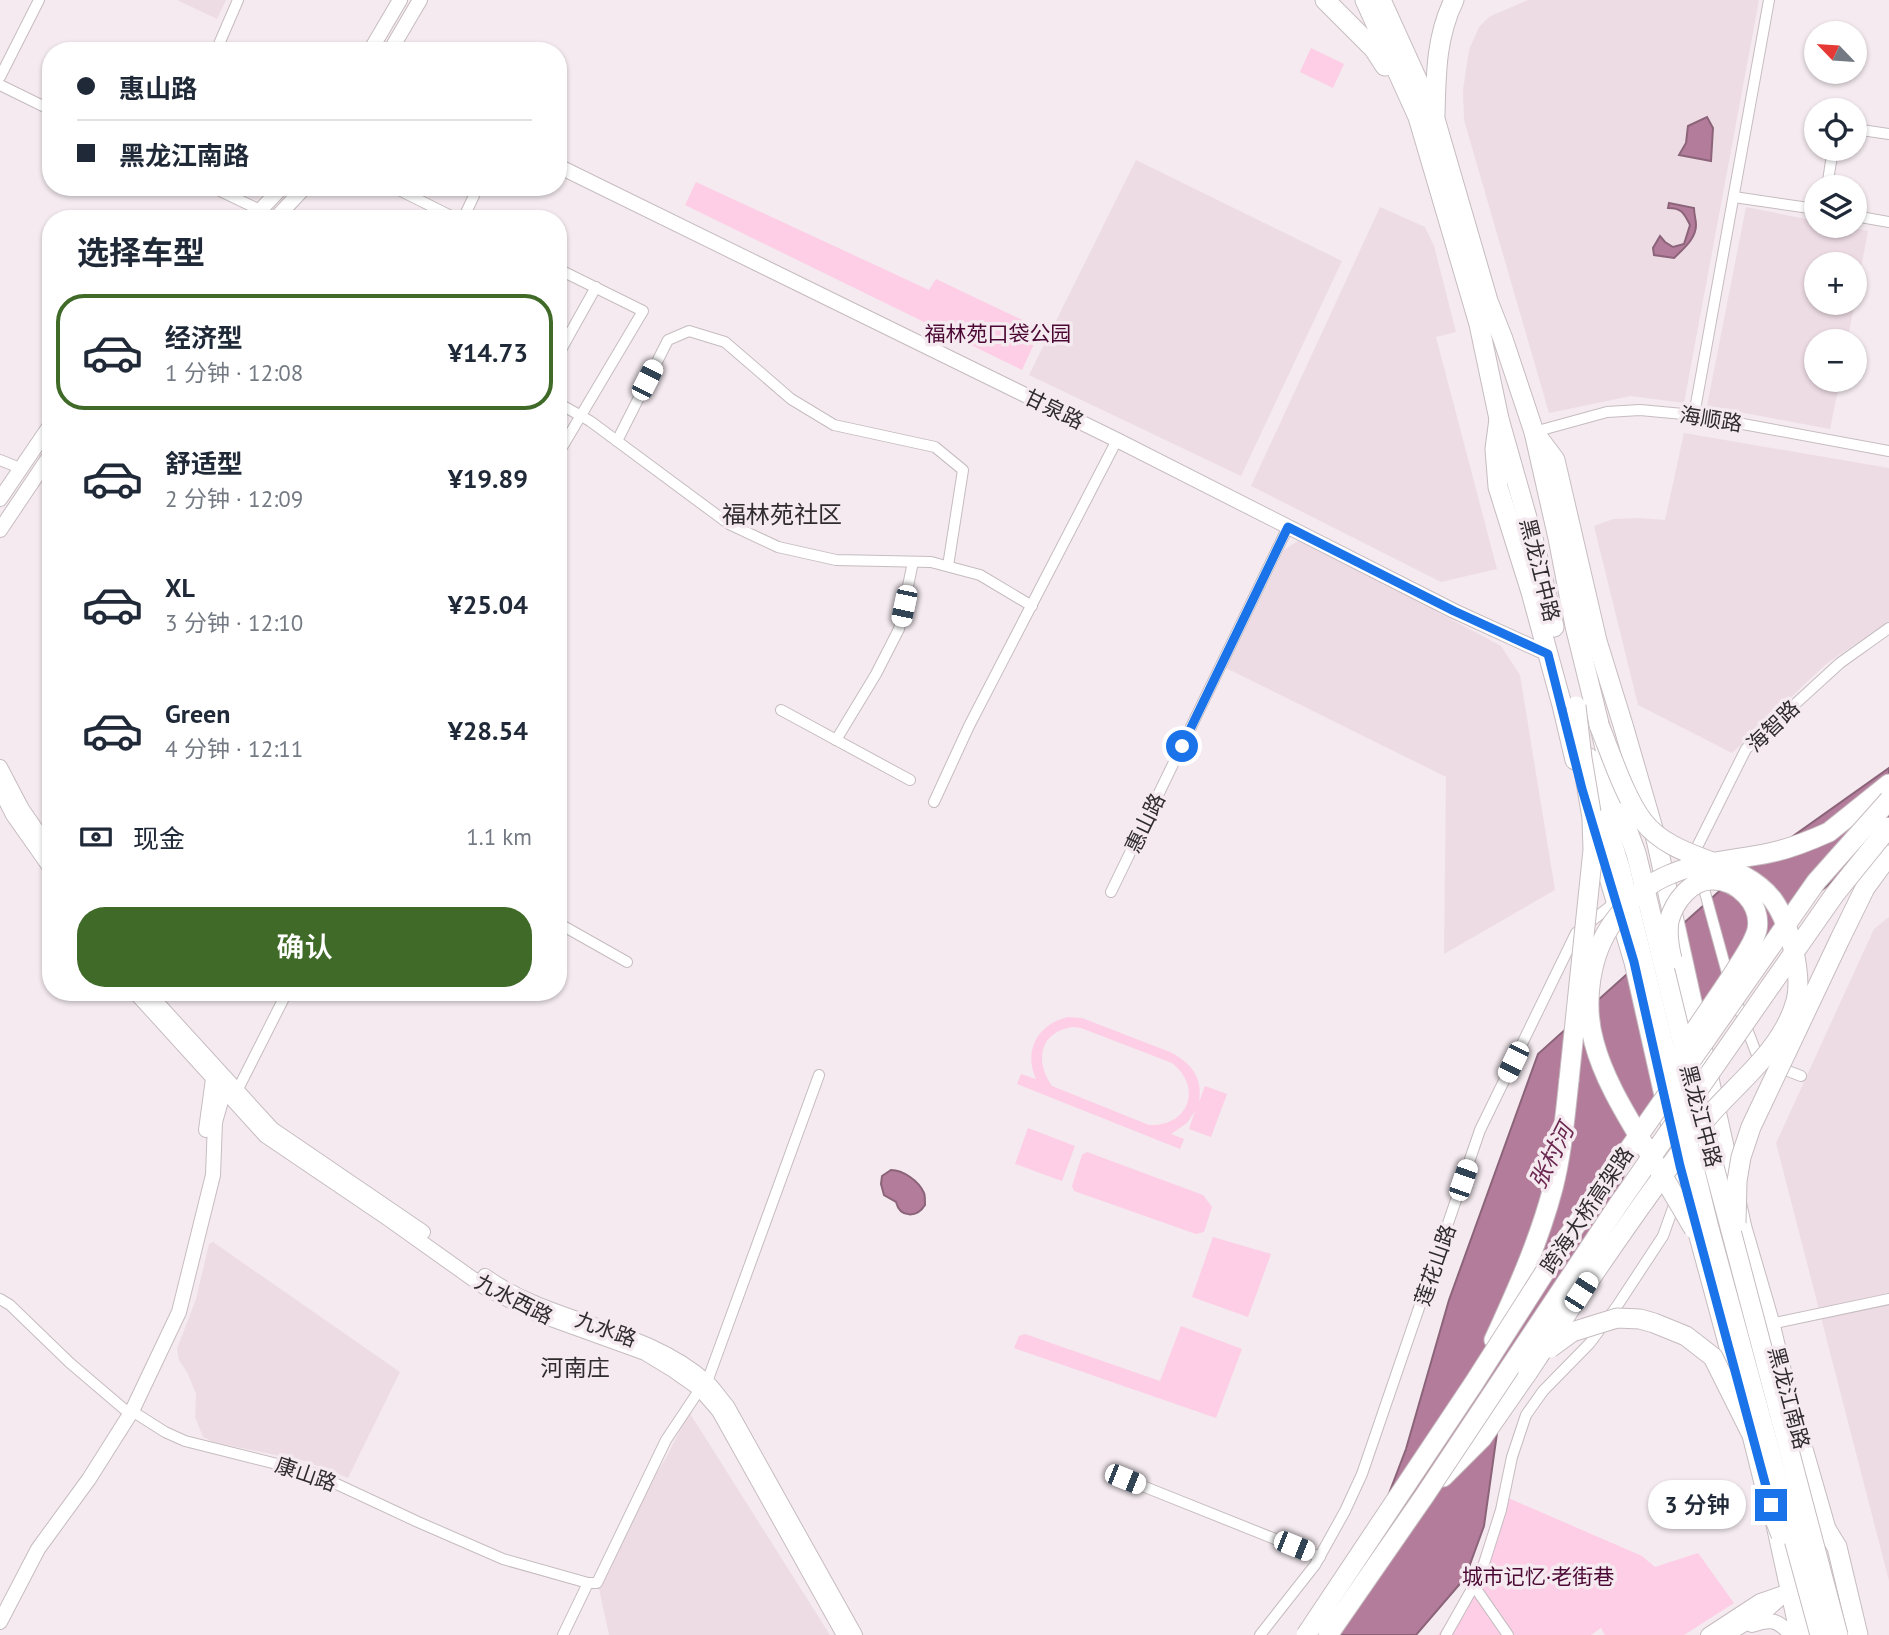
<!DOCTYPE html>
<html lang="zh">
<head>
<meta charset="utf-8">
<style>
  body { margin:0; font-family:"PT Sans","Noto Sans SC",sans-serif; background:#f2f2f3; color:#1f2937; height:100vh; display:flex; flex-direction:column; font-size:26px; white-space:nowrap }
  * { box-sizing:border-box; margin:0 }
  p { font-size:23px; color:#747a83 }
  .icon { flex:none; width:38px; height:38px; fill:none; stroke:currentColor; stroke-width:2; stroke-linecap:round; stroke-linejoin:round }
  .map { position:relative; flex:1; overflow:hidden }
  .details { position:absolute; left:42px; top:210px; width:525px; height:791px; display:flex; flex-direction:column; background:#fff; border-radius:28px; box-shadow:0 2px 5px #0004 }
  .details>* { flex:none }
  .hud { position:absolute; left:42px; top:42px; width:525px; height:154px; border-radius:28px; box-shadow:0 2px 5px #0004; display:grid; align-content:center; height:154px; padding:0 35px; background:#fff }
  .needle { width:46px; rotate:295deg }
  .tools { position:absolute; left:1804px; top:21px; display:grid; gap:14px }
  .tools a { display:grid; place-items:center; width:63px; height:63px; border-radius:50%; background:#fff; box-shadow:0 2px 5px #0004; font-size:35px }
  .end { position:absolute; width:32px; height:32px; margin:-16px; border:9px solid #1a73e8; background:#fff; box-shadow:0 0 0 4px #fff }
  .from { border-radius:50% }
  .bubble { position:absolute; height:49px; border-radius:24px; background:#fff; box-shadow:0 2px 5px #0004; font-size:23px; font-weight:600; line-height:49px; text-align:center }
  .car { position:absolute; width:21px; height:42px; margin:-21px -10px; border-radius:9px; box-shadow:0 0 5px 2px #0007; background:linear-gradient(#fff 24%,#345 0 40%,#fff 0 76%,#345 0 86%,#fff 0) }
  .hud b { display:flex; align-items:center; gap:24px; height:66px; font-size:26px }
  .hud b+b { border-top:2px solid #e0e1e3 }
  .hud i { width:18px; height:18px; background:#1f2937 }
  ul { padding:0; list-style:none }
  li { display:flex; align-items:center; gap:21px; height:116px; margin:0 14px 10px; padding:0 21px; border:4px solid transparent; border-radius:28px }
  li div { flex:1 }
  li b { display:block; font-size:26px }
  li em { font-style:normal; font-weight:600 }
  li.current { border-color:#3f6a27 }
  li>.icon { width:63px; height:63px; stroke-width:1.5 }
  h2 { padding:0 35px; font-size:32px; line-height:84px }
  .pay { display:flex; align-items:center; gap:18px; height:77px; padding:0 35px; font-size:26px }
  .pay p { margin-inline-start:auto }
  .button { display:flex; gap:14px; margin-top:auto; padding:14px 35px }
  .button a { flex:1; height:80px; border-radius:28px; background:#3f6a27; color:#fff; font-size:28px; font-weight:600; line-height:80px; text-align:center }
  .map>svg:first-child { display:block }
</style>
</head>
<body>
<div class="map">
<svg width="1889" height="1635" viewBox="0 0 1889 1635">
  <rect width="100%" height="100%" fill="#f4eaef"/>
  <!-- built -->
  <g fill="#eedce5">
    <path d="M 177,0 L 226,0 L 217,19 Z"/>
    <path d="M 1528,0 L 1759,0 L 1684,403 L 1631,396 L 1549,413 L 1464,120 L 1463,90 L 1469,50 L 1479,27 L 1489,17 Z"/>
    <path d="M 1136,160 L 1342,261 L 1241,476 L 1029,375 Z"/>
    <path d="M 1380,207 L 1425,227 L 1434,246 L 1456,332 L 1436,337 L 1497,569 L 1441,582 L 1251,486 Z"/>
    <path d="M 1746,207 L 1816,221 L 1816,226 L 1842,226 L 1868,231 L 1855,300 L 1855,264 L 1816,264 L 1816,303 L 1855,303 L 1847,341 L 1816,341 L 1816,380 L 1840,380 L 1830,429 L 1707,406 Z"/>
    <path d="M 1684,433 L 1889,468 L 1889,621 L 1826,664 L 1732,753 L 1638,705 L 1594,526 L 1613,519 L 1639,518 L 1665,520 Z"/>
    <path d="M 1301,539 L 1501,646 L 1520,675 L 1555,890 L 1444,954 L 1446,777 L 1226,668 L 1284,550 Z"/>
    <path d="M 1889,917 L 1889,1581 L 1776,1143 L 1874,929 Z"/>
    <path d="M 213,1242 L 400,1372 L 348,1478 L 305,1461 L 213,1442 L 203,1437 L 195,1417 L 196,1394 L 187,1372 L 179,1360 L 177,1349 L 196,1299 L 209,1244 Z"/>
    <path d="M 689,1412 L 830,1635 L 609,1635 L 598,1584 L 640,1499 L 666,1458 Z"/>
  </g>
  <!-- green -->
  <g fill="#fdcee6" fill-rule="evenodd">
    <path d="M 1311,48 L 1344,64 L 1333,88 L 1300,72 Z"/>
    <path d="M 696,182 L 929,290 L 936,279 L 1041,329 L 1022,370 L 685,205 Z"/>
    <path d="M 1068,1017 L 1082,1018 L 1170,1052 C 1191,1063 1203,1077 1199,1102 L 1205,1086 L 1227,1094 L 1211,1137 L 1189,1129 L 1195,1111 L 1187,1123 L 1171,1134 L 1184,1139 L 1180,1149 L 1017,1084 L 1021,1074 L 1036,1079 C 1023,1050 1038,1024 1068,1017 ZM 1073,1027 L 1081,1028 L 1172,1063 C 1203,1087 1189,1127 1149,1125 L 1052,1086 C 1034,1061 1040,1031 1073,1027 Z"/>
    <path d="M 1028,1128 L 1075,1146 L 1062,1181 L 1015,1164 Z"/>
    <path d="M 1087,1152 L 1203,1195 L 1212,1207 L 1204,1232 L 1196,1234 L 1074,1191 L 1072,1186 L 1082,1155 Z"/>
    <path d="M 1213,1237 L 1271,1254 L 1248,1317 L 1192,1297 Z"/>
    <path d="M 1181,1326 L 1242,1349 L 1216,1418 L 1014,1348 L 1019,1336 L 1025,1334 L 1160,1381 Z"/>
    <path d="M 1499,1494 L 1642,1556 L 1655,1567 L 1698,1553 L 1734,1603 L 1684,1635 L 1605,1635 L 1601,1628 L 1591,1635 L 1438,1635 C 1471,1591 1485,1546 1499,1494 Z"/>
  </g>
  <!-- water -->
  <g fill="#b37c9a" stroke="#8c647a" stroke-width="2">
    <path d="M 1707,117 L 1713,128 L 1711,161 L 1679,155 L 1686,143 L 1688,126 Z"/>
    <path d="M 1669,203 L 1694,208 C 1694,214 1696,220 1696,225 C 1696,239 1683,249 1674,258 L 1654,255 L 1653,248 L 1660,236 L 1665,242 L 1673,247 L 1684,244 L 1690,225 C 1684,213 1682,208 1668,208 Z"/>
    <path d="M 1889,768 L 1889,836 L 1745,952 L 1653,1105 L 1547,1360 L 1498,1426 L 1484,1526 L 1465,1578 L 1416,1635 L 1301,1635 L 1364,1559 L 1406,1449 L 1449,1300 L 1538,1054 L 1734,878 Z"/>
    <path d="M 891,1170 C 903,1170 919,1181 924,1193 C 925,1195 925,1202 925,1205 C 917,1218 900,1218 896,1202 L 884,1195 L 881,1184 L 882,1176 Z"/>
  </g>
  <g fill="none" stroke-linecap="round" stroke-linejoin="round">
    <defs>
      <g id="street">
        <path d="M 216,51 L 238,0"/>
        <path d="M 0,77 L 39,0"/>
        <path d="M 0,85 L 51,110"/>
        <path d="M 1855,129 L 1889,134"/>
        <path d="M 212,187 L 260,210"/>
        <path d="M 393,187 L 457,219"/>
        <path d="M 1827,187 L 1833,149"/>
        <path d="M 1734,197 L 1816,209"/>
        <path d="M 1855,216 L 1889,222"/>
        <path d="M 463,219 L 478,187"/>
        <path d="M 558,269 L 643,311 L 558,454"/>
        <path d="M 558,355 L 596,287"/>
        <path d="M 558,403 L 590,421 L 729,524 L 778,547 L 836,560 L 931,562 L 980,575 L 1032,606"/>
        <path d="M 1694,415 L 1769,0"/>
        <path d="M 1534,432 L 1607,412 L 1640,410 L 1694,415 L 1889,451"/>
        <path d="M 617,441 L 668,340 L 689,331 L 725,342 L 791,399 L 834,425 L 935,447 L 963,470 L 948,566"/>
        <path d="M 0,460 L 20,468"/>
        <path d="M 781,710 L 910,780"/>
        <path d="M 836,740 L 876,674 L 899,629 L 913,562"/>
        <path d="M 934,802 L 969,726 L 1117,440"/>
        <path d="M 1692,857 L 1746,749 L 1840,663 L 1889,628"/>
        <path d="M 1701,878 L 1729,980"/>
        <path d="M 1111,892 L 1288,527"/>
        <path d="M 558,923 L 627,962"/>
        <path d="M 1734,995 L 1757,1055 L 1765,1062 L 1801,1076"/>
        <path d="M 237,1091 L 287,992"/>
        <path d="M 0,1299 L 10,1305 L 70,1363 L 124,1409 L 132,1411 L 165,1432 L 185,1441 L 313,1473 L 418,1522 L 503,1559 L 588,1583 L 563,1635"/>
        <path d="M 1770,1324 L 1889,1299"/>
        <path d="M 1125,1479 L 1320,1557"/>
        <path d="M 588,1583 L 597,1583 L 666,1440 L 700,1389 L 707,1382 L 819,1075"/>
        <path d="M 1474,1586 L 1508,1635"/>
        <path d="M 1260,1635 L 1315,1565 L 1345,1511 L 1362,1474 L 1480,1130 L 1576,933 L 1617,901"/>
        <path d="M 1446,1635 L 1481,1573 L 1501,1510 L 1512,1457 L 1526,1415 L 1543,1391 L 1590,1343 L 1617,1306 L 1663,1236 L 1673,1208 L 1681,1202"/>
      </g>
      <g id="secondary">
        <path d="M 370,51 L 400,0"/>
        <path d="M 390,51 L 420,0"/>
        <path d="M 558,166 L 1117,440 L 1454,611 L 1548,654"/>
        <path d="M 252,219 L 282,187"/>
        <path d="M 275,219 L 305,187"/>
        <path d="M 0,499 L 51,424"/>
        <path d="M 0,530 L 51,454"/>
        <path d="M 0,767 L 22,809 L 51,851"/>
        <path d="M 0,789 L 13,815 L 51,869"/>
        <path d="M 135,992 L 266,1136 L 390,1220 L 487,1289 L 537,1314 L 645,1353 L 673,1370 L 700,1389 L 719,1411 L 844,1635"/>
        <path d="M 147,992 L 272,1129 L 423,1232"/>
        <path d="M 206,1130 L 213,1079 L 216,1075"/>
        <path d="M 485,1276 C 552,1324 643,1326 706,1381 C 714,1388 720,1398 727,1406 L 855,1635"/>
        <path d="M 0,1622 L 38,1549 L 89,1479 L 132,1411 L 179,1312 L 213,1175 L 215,1122 L 224,1090 L 227,1084"/>
        <path d="M 1752,1625 C 1772,1618 1777,1620 1792,1635"/>
        <path d="M 1708,1635 L 1760,1601 L 1789,1591"/>
        <path d="M 1726,1635 L 1765,1612 L 1783,1596"/>
      </g>
      <g id="highway">
        <path d="M 1325,0 L 1374,49 L 1385,66"/>
        <path d="M 1365,0 L 1418,117 L 1479,324 L 1499,419 L 1535,546 L 1554,627"/>
        <path d="M 1381,0 L 1435,119 L 1488,301 L 1503,339 L 1534,432 L 1558,538 L 1575,626 L 1621,813"/>
        <path d="M 1435,115 C 1436,74 1436,37 1454,0"/>
        <path d="M 1499,419 L 1495,449 L 1498,487 L 1531,592 L 1562,705 L 1575,760"/>
        <path d="M 1534,432 L 1555,460 L 1597,641 L 1623,725 L 1656,839 L 1742,1228 L 1770,1324 L 1786,1390 L 1826,1529 L 1837,1547 L 1858,1635"/>
        <path d="M 1589,758 L 1605,819"/>
        <path d="M 1595,830 L 1634,962 L 1680,1166 L 1748,1417"/>
        <path d="M 1829,832 L 1889,784"/>
        <path d="M 1840,939 L 1865,888 L 1889,855"/>
        <path d="M 1494,1340 C 1517,1290 1539,1241 1553,1188 C 1562,1153 1565,1116 1569,1080"/>
        <path d="M 1443,1477 L 1482,1438 L 1528,1372"/>
        <path d="M 1775,1520 L 1800,1635"/>
      </g>
    </defs>
    <!-- street casing -->
    <use href="#street" stroke="#c6bcc0" stroke-width="12"/>
    <!-- secondary casing -->
    <use href="#secondary" stroke="#c6bcc0" stroke-width="16"/>
    <!-- highway casing -->
    <use href="#highway" stroke="#c6bcc0" stroke-width="21"/>
    <!-- street -->
    <use href="#street" stroke="#fff" stroke-width="10"/>
    <!-- secondary -->
    <use href="#secondary" stroke="#fff" stroke-width="14"/>
    <!-- highway -->
    <use href="#highway" stroke="#fff" stroke-width="19"/>
    <defs>
      <g id="highway-bridge">
        <path d="M 1621,813 L 1636,853 L 1698,1106 L 1838,1635"/>
        <path d="M 1605,819 L 1620,868 L 1709,1228 L 1820,1635"/>
        <path d="M 1672,959 C 1669,947 1667,934 1669,921 C 1674,902 1691,879 1713,880 C 1738,880 1762,904 1757,930 C 1754,942 1746,953 1740,963 C 1721,994 1699,1023 1680,1053"/>
        <path d="M 1569,1080 L 1593,850 L 1592,818 L 1582,758 L 1576,706"/>
        <path d="M 1736,1223 L 1737,1181 L 1741,1157 L 1751,1127 L 1840,939"/>
        <path d="M 1694,1229 C 1676,1198 1658,1168 1640,1138 C 1622,1108 1603,1076 1594,1042 C 1583,1003 1590,953 1614,921 C 1629,901 1647,883 1671,874 C 1702,861 1736,860 1769,853 C 1790,849 1809,841 1829,832"/>
        <path d="M 1550,1348 L 1572,1332 L 1617,1318 L 1640,1319 L 1654,1323 L 1686,1336 L 1713,1357 L 1752,1435 L 1770,1507 L 1781,1535"/>
        <path d="M 1528,1372 C 1582,1290 1637,1208 1697,1130 C 1730,1087 1781,1055 1796,1001 C 1803,974 1789,922 1773,900 C 1741,858 1675,863 1643,821 C 1625,798 1611,754 1599,725"/>
        <path d="M 1306,1635 L 1474,1383 L 1562,1245 L 1816,882 L 1889,800"/>
        <path d="M 1328,1635 L 1425,1495 L 1618,1205 L 1774,981 L 1835,894 L 1889,827"/>
      </g>
    </defs>
    <!-- highway-bridge casing -->
    <use href="#highway-bridge" stroke="#c6bcc0" stroke-width="21" stroke-linecap="butt"/>
    <!-- highway-bridge -->
    <use href="#highway-bridge" stroke="#fff" stroke-width="19"/>
  </g>
  <g fill="none" stroke-linecap="round" stroke-linejoin="round">
    <!-- route -->
    <path stroke="#1a73e8" stroke-width="9" d="M 1182,746 L 1288,527 L 1454,611 L 1548,654 L 1582,789 L 1634,962 L 1680,1166 L 1771,1505"/>
  </g>
  <g text-anchor="middle" dominant-baseline="central" stroke-width="7" stroke-linejoin="round" paint-order="stroke">
    <!-- park labels -->
    <g font-size="21" fill="#4c0835" stroke="#f4eaef">
      <text x="998" y="333">福林苑口袋公园</text>
      <text x="1538" y="1576">城市记忆·老街巷</text>
    </g>
    <!-- street labels -->
    <g font-size="21" fill="#302c2e" stroke="#f4eaef">
      <text transform="translate(1054 409) rotate(26)">甘泉路</text>
      <text transform="translate(1711 419) rotate(9)">海顺路</text>
      <text transform="translate(1540 570) rotate(76)">黑龙江中路</text>
      <text transform="translate(1773 726) rotate(-44)">海智路</text>
      <text transform="translate(1145 823) rotate(-64)">惠山路</text>
      <text transform="translate(1701 1116) rotate(75)">黑龙江中路</text>
      <text transform="translate(1587 1210) rotate(-56)">跨海大桥高架路</text>
      <text transform="translate(1435 1265) rotate(-71)">莲花山路</text>
      <text transform="translate(514 1299) rotate(27)">九水西路</text>
      <text transform="translate(606 1329) rotate(20)">九水路</text>
      <text transform="translate(1789 1398) rotate(75)">黑龙江南路</text>
      <text transform="translate(306 1474) rotate(19)">康山路</text>
    </g>
    <!-- water labels -->
    <g font-size="23" font-style="italic" fill="#6b2851" stroke="#f4eaef">
      <text transform="translate(1551 1156) rotate(-63)">张村河</text>
    </g>
    <!-- neighbourhood labels -->
    <g font-size="23" fill="#302c2e" stroke="#f4eaef">
      <text x="575" y="1367">河南庄</text>
    </g>
    <!-- quarter labels -->
    <g font-size="24" fill="#302c2e" stroke="#f4eaef">
      <text x="782" y="514">福林苑社区</text>
    </g>
  </g>
</svg>
<div class="tools">
<a><svg class="needle" viewBox="-14 -14 28 28"><path d="M0-13l5 13h-10z" fill="#e53935"/><path d="M0 13l5-13h-10z" fill="#747a83"/></svg></a>
<a><svg class="icon" aria-label="locate" viewBox="0 0 24 24"><circle cx="12" cy="12" r="6"/><path d="M12 2v4M12 18v4M2 12h4M18 12h4"/></svg></a>
<a><svg class="icon" aria-label="layers" viewBox="0 0 24 24"><path d="M12 4l9 5-9 5-9-5zM3 14l9 5 9-5"/></svg></a>
<a>+</a>
<a>−</a>
</div>
<i class="end from" style="left:1182px;top:746px"></i>
<i class="end" style="left:1771px;top:1505px"></i>
<div class="bubble" style="left:1648px;top:1480px;width:98px">3 分钟</div>
<i class="car" style="left:647px;top:380px;rotate:27deg"></i>
<i class="car" style="left:904px;top:606px;rotate:192deg"></i>
<i class="car" style="left:1513px;top:1062px;rotate:206deg"></i>
<i class="car" style="left:1463px;top:1180px;rotate:19deg"></i>
<i class="car" style="left:1581px;top:1292px;rotate:33deg"></i>
<i class="car" style="left:1125px;top:1479px;rotate:112deg"></i>
<i class="car" style="left:1294px;top:1546px;rotate:112deg"></i>
<div class="hud">
<b><i class="from"></i>惠山路</b>
<b><i></i>黑龙江南路</b>
</div>
<section class="details">
<h2>选择车型</h2>
<ul>
<li class="current"><svg class="icon" aria-label="car" viewBox="0 0 24 24"><path d="M5 17H2v-5l4-1 3-4h7l3 4 3 1v5h-3M9 17h6M6 11h13"/><circle cx="7" cy="17" r="2"/><circle cx="17" cy="17" r="2"/></svg><div><b>经济型</b><p>1 分钟 · 12:08</p></div><em>¥14.73</em></li>
<li><svg class="icon" aria-label="car" viewBox="0 0 24 24"><path d="M5 17H2v-5l4-1 3-4h7l3 4 3 1v5h-3M9 17h6M6 11h13"/><circle cx="7" cy="17" r="2"/><circle cx="17" cy="17" r="2"/></svg><div><b>舒适型</b><p>2 分钟 · 12:09</p></div><em>¥19.89</em></li>
<li><svg class="icon" aria-label="car" viewBox="0 0 24 24"><path d="M5 17H2v-5l4-1 3-4h7l3 4 3 1v5h-3M9 17h6M6 11h13"/><circle cx="7" cy="17" r="2"/><circle cx="17" cy="17" r="2"/></svg><div><b>XL</b><p>3 分钟 · 12:10</p></div><em>¥25.04</em></li>
<li><svg class="icon" aria-label="car" viewBox="0 0 24 24"><path d="M5 17H2v-5l4-1 3-4h7l3 4 3 1v5h-3M9 17h6M6 11h13"/><circle cx="7" cy="17" r="2"/><circle cx="17" cy="17" r="2"/></svg><div><b>Green</b><p>4 分钟 · 12:11</p></div><em>¥28.54</em></li>
</ul>
<div class="pay"><svg class="icon" aria-label="cash" viewBox="0 0 24 24"><path d="M3 7h18v10H3z"/><circle cx="12" cy="12" r="2"/></svg>现金<p>1.1 km</p></div>
<div class="button"><a>确认</a></div>
</section>
</div>
</body>
</html>
